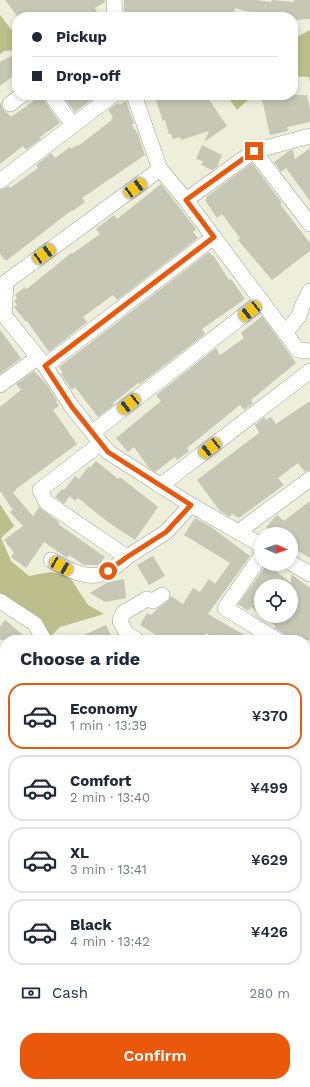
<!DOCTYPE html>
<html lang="en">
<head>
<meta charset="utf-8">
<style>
  body { margin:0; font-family:"Work Sans",sans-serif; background:#f6f6f7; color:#1f2937; height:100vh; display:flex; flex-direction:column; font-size:15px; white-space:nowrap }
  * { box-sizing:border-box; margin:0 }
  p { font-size:13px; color:#747a83 }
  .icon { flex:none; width:22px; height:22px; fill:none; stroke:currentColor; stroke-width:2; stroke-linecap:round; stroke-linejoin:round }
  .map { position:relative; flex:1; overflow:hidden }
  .drawer { position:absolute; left:0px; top:635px; width:310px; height:452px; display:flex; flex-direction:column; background:#fff; border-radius:16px 16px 0 0; box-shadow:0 2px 6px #0003 }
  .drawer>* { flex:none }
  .hud { position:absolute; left:12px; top:12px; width:286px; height:88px; border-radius:16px; box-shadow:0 2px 6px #0003; display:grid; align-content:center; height:88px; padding:0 20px; background:#fff }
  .needle { width:26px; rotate:92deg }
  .controls { position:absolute; left:254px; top:527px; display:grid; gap:8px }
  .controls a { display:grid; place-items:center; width:44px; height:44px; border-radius:50%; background:#fff; box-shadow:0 2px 6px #0003; font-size:20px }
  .end { position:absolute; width:18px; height:18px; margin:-9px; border:5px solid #ea580c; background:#fff; box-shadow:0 0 0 2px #fff }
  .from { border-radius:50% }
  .car { position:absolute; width:12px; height:24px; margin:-12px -6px; border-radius:5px; box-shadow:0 0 3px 1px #0007; background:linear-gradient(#f5c518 24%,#345 0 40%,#f5c518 0 76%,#345 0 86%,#f5c518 0) }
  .hud b { display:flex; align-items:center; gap:14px; height:38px; font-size:15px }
  .hud b+b { border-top:1px solid #e0e1e3 }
  .hud i { width:10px; height:10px; background:#1f2937 }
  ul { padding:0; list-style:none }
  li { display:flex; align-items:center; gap:12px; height:66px; margin:0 8px 6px; padding:0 12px; border:2px solid #e0e1e3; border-radius:16px }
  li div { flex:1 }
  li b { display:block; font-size:15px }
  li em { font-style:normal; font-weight:600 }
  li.on { border-color:#ea580c }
  li>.icon { width:36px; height:36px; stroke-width:1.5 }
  h2 { padding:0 20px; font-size:18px; line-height:48px }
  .pay { display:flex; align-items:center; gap:10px; height:44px; padding:0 20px; font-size:15px }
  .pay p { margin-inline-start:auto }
  .button { display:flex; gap:8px; margin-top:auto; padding:8px 20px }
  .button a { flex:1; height:46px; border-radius:16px; background:#ea580c; color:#fff; font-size:16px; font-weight:600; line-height:46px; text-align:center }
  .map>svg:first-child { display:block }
</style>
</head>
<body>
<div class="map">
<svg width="310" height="1087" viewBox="0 0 310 1087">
  <rect width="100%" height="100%" fill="#edefdb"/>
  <!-- green -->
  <g fill="#bcbf8b">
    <path d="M 0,15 L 17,37 L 17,50 L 4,51 L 0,54 Z"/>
    <path d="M 310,30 L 310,83 L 309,77 L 293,76 L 293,39 Z"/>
    <path d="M 234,95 L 253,95 L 237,110 L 230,100 Z"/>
    <path d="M 0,504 L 14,526 L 1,538 L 11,561 L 29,576 L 51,572 L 69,576 L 88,605 L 104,614 L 60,627 L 50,637 L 0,595 Z"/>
    <path d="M 5,834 L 5,859 L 0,853 L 0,835 Z"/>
    <path d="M 0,1076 L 5,1078 L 5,1082 L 50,1082 L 50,1087 L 0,1087 Z"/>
  </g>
  <!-- building -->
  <g fill="#c6c7b4">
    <path d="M 5,0 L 105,0 L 105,2 L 95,8 L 100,17 L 18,17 Z"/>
    <path d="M 124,0 L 256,0 L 271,2 L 272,0 L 294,2 L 294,0 L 310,0 L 310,19 L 295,20 L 295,17 L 262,16 L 262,15 L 235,8 L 233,17 L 202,17 L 170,15 L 170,17 L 124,17 Z"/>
    <path d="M 17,53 L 17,73 L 0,86 L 0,62 Z"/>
    <path d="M 42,95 L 44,100 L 60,123 L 40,137 L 41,139 L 26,150 L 23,146 L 0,164 L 0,102 L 3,109 L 11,117 Z"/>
    <path d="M 62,95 L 98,95 L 75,112 Z"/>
    <path d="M 154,95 L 206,95 L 227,126 L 204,142 L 209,131 L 181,140 L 180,137 L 173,139 L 171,134 L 169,134 L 165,120 L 163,121 Z"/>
    <path d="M 261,95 L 307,95 L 310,109 L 310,122 L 287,127 L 288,131 L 270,135 Z"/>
    <path d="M 126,101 L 134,123 L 132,125 L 138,134 L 145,155 L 82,198 L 85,202 L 73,211 L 72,210 L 6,261 L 0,254 L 0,190 L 9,186 L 10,188 L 38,168 L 36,165 L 51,153 L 55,158 L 70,147 L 71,149 L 77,145 L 78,146 L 112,120 L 111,119 L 113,117 L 108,110 L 118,103 L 120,105 Z"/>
    <path d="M 202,145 L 222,155 L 217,167 L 212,170 L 201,165 L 203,161 L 196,159 Z"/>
    <path d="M 310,148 L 310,201 L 286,168 L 281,172 L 274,162 L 289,151 L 293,150 L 295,159 Z"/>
    <path d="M 252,163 L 282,203 L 280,204 L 310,243 L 310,251 L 272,280 L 238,240 L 240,238 L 222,214 L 217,218 L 205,200 L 207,198 L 206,197 Z"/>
    <path d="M 161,184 L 196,229 L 193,232 L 198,238 L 117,300 L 113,295 L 83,317 L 87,322 L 49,352 L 27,321 L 26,322 L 14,307 L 17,305 L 14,301 L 17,298 L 15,295 L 25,287 L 27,289 L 71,253 L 72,254 L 100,234 L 96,229 L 114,215 L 117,219 Z"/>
    <path d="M 209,252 L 212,256 L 213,255 L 229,280 L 231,279 L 245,299 L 202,329 L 205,334 L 140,384 L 138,383 L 113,403 L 114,405 L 98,417 L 75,387 L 72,390 L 61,374 L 63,373 L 59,367 Z"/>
    <path d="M 262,316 L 296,363 L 251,400 L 253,403 L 244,410 L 240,405 L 187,448 L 189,451 L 177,460 L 175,457 L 155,472 L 149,468 L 134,447 L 128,452 L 116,438 L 161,401 L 156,395 L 216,348 L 220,355 L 244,338 L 241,333 Z"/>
    <path d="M 0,330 L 21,358 L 0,374 Z"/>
    <path d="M 34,371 L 47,385 L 57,401 L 56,402 L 59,406 L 53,410 L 77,444 L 16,489 L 16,490 L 13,493 L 33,516 L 39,507 L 59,522 L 58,524 L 105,557 L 99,565 L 84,565 L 69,555 L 67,558 L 44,542 L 26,568 L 11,557 L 14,553 L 4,540 L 23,526 L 10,512 L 13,510 L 0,491 L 0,407 L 21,390 L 16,384 Z"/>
    <path d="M 310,401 L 310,470 L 305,472 L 298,463 L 278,478 L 284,485 L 239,518 L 232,514 L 230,517 L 220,511 L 197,480 L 259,433 L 255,425 L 264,417 L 266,420 L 271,417 L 276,424 Z"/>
    <path d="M 96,461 L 118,479 L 120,477 L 158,507 L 135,540 L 108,522 L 78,498 L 75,501 L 70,496 L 64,504 L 55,497 L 62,489 L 64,490 L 75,476 L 79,479 L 89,466 L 90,468 Z"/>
    <path d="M 310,501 L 310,558 L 291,547 L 291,534 L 264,534 L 268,529 L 266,527 L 277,515 L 284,521 Z"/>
    <path d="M 195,518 L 211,527 L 250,556 L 208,614 L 253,640 L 218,640 L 206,633 L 201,640 L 164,640 L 140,625 L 147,613 L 151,615 L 157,609 L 167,602 L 171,596 L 183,604 L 193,588 L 200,592 L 209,579 L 215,584 L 230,563 L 184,535 Z"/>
    <path d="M 153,556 L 165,576 L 149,585 L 137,565 Z"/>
    <path d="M 267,564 L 291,583 L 291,574 L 310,588 L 310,640 L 286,640 L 285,636 L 282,633 L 274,628 L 276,626 L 262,616 L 291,616 L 291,586 L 261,586 L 261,615 L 251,607 L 248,611 L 238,604 Z"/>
    <path d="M 124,579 L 126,598 L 105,602 L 90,593 L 108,582 Z"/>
    <path d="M 5,620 L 29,640 L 0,640 L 0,627 Z"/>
    <path d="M 106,625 L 113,640 L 73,640 Z"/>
  </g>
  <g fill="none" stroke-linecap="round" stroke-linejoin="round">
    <defs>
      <g id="minor">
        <path d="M 114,0 L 115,17"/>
        <path d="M 51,95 L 73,125"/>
        <path d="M 134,95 L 160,169 L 186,200 L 298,350 L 309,351"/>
        <path d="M 10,104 L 22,95"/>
        <path d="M 254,151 L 310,224"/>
        <path d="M 160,169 L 6,282 L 4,315 L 45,366 L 72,407 L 108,452 L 191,505 L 261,545"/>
        <path d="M 0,181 L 113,95"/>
        <path d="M 186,200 L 254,151 L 310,136"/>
        <path d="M 285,333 L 299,316 L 303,304 L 310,291"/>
        <path d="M 45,366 L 214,237"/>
        <path d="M 0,385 L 38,357"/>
        <path d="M 93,432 L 262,301"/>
        <path d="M 101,443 L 40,490 L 46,502 L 127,557 L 166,532 L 191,505"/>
        <path d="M 160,486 L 310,371"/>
        <path d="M 238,532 L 310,479"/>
        <path d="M 261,556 L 225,608 L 277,640"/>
        <path d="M 51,560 C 68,570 90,582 109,571 C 115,568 121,562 127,557"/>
        <path d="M 291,563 L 310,574"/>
        <path d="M 0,601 L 35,624 L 44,640"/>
        <path d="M 137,640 L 127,634 L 120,621 L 123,613 L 147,599 L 153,601 L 162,595"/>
        <path d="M 305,658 L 310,661"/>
        <path d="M 305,720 L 310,716"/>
        <path d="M 305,802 L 310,800"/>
        <path d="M 0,828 L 5,828"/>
        <path d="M 305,891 L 310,888"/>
        <path d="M 305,975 L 310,973"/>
        <path d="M 305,1049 L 310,1047"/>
        <path d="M 51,1087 L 52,1082"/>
        <path d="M 192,1087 L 197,1082"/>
        <path d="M 258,1087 L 259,1082"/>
      </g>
    </defs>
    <!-- minor casing -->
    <use href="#minor" stroke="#a0a28f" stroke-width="16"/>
    <!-- minor -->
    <use href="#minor" stroke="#fff" stroke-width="15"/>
  </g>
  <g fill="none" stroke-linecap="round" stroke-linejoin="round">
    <!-- route -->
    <path stroke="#ea580c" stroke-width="5" d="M 108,571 L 127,557 L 166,532 L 191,505 L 108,452 L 72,407 L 45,366 L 214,237 L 186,200 L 254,151"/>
  </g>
</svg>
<div class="controls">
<a><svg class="needle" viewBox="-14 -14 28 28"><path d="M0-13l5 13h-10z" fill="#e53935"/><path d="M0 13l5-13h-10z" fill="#747a83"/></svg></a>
<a><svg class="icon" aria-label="locate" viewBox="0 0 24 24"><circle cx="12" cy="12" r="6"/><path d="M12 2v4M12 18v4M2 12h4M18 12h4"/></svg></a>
</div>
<i class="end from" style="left:108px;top:571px"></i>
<i class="end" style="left:254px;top:151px"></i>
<i class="car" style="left:135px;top:188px;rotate:54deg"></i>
<i class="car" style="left:44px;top:254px;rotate:54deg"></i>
<i class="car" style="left:250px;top:311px;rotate:232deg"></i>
<i class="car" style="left:129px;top:404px;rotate:232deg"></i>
<i class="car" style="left:210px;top:448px;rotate:232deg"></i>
<i class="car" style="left:61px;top:566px;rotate:120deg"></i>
<div class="hud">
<b><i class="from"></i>Pickup</b>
<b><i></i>Drop-off</b>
</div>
<section class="drawer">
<h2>Choose a ride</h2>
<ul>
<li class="on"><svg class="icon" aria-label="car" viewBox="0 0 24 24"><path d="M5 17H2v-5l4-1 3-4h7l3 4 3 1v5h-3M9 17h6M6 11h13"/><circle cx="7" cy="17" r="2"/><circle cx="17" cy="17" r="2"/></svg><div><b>Economy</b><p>1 min · 13:39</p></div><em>¥370</em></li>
<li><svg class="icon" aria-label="car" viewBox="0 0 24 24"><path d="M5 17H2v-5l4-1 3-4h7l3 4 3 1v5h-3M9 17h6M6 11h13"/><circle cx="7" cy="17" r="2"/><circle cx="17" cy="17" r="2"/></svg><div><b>Comfort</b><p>2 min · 13:40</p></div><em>¥499</em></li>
<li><svg class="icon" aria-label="car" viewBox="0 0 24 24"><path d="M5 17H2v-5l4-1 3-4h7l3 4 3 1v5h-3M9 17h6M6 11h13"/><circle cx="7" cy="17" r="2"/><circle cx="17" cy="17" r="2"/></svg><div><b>XL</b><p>3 min · 13:41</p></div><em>¥629</em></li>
<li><svg class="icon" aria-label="car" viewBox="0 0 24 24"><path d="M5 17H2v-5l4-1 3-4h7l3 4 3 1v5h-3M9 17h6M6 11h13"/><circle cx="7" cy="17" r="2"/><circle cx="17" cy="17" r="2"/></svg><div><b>Black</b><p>4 min · 13:42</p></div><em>¥426</em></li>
</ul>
<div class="pay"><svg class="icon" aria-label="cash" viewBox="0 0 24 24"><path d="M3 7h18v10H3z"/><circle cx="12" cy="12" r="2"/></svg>Cash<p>280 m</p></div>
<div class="button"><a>Confirm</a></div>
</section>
</div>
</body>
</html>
